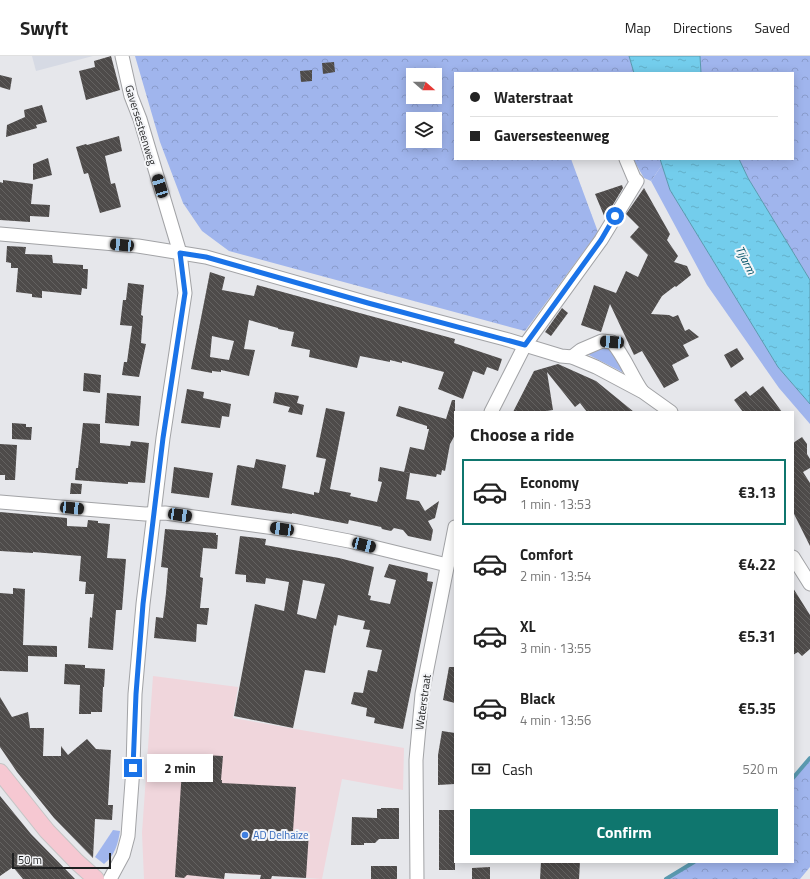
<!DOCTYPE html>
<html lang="en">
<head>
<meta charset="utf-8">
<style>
  body { margin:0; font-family:"Titillium Web",sans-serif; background:#f2f2f2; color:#222; height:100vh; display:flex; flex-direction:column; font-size:15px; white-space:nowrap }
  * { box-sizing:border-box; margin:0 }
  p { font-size:13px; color:#767676 }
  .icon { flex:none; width:22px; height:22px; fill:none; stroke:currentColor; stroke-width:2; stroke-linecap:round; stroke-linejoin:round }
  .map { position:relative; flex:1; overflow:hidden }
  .panel { position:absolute; left:454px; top:355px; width:340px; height:452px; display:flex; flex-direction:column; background:#fff; border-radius:0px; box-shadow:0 2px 10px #0003 }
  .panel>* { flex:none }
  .guide { position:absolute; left:454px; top:16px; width:340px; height:88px; border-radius:0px; box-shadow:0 2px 10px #0003; display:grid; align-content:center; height:88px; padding:0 16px; background:#fff }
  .needle { width:26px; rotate:110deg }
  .fabs { position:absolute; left:406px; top:12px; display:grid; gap:8px }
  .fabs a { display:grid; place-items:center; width:36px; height:36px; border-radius:0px; background:#fff; box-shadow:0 2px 10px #0003; font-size:20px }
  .scale { position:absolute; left:12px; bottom:10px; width:99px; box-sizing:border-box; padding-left:4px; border:2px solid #1f2021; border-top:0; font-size:11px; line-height:14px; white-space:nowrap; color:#1f2021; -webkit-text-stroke:3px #f4f5f8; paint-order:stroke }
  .end { position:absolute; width:18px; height:18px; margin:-9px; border:5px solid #1a73e8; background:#fff; box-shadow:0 0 0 2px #fff }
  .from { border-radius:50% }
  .bubble { position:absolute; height:28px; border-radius:0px; background:#fff; box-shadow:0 2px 10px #0003; font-size:13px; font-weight:700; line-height:28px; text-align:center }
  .car { position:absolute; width:12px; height:24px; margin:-12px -6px; border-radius:5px; box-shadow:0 0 3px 1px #0007; background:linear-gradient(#222 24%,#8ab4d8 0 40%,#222 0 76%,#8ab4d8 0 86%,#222 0) }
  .guide b { display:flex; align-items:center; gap:14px; height:38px; font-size:15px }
  .guide b+b { border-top:1px solid #e0e0e0 }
  .guide i { width:10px; height:10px; background:#222 }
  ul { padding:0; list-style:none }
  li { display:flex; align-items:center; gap:12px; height:66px; margin:0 8px 6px; padding:0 8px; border:2px solid transparent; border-radius:0px }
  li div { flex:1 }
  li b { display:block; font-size:15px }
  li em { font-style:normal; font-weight:700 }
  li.active { border-color:#0f766e }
  li>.icon { width:36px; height:36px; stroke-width:1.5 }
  h2 { padding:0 16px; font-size:18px; line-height:48px }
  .pay { display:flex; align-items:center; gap:10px; height:44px; padding:0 16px; font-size:15px }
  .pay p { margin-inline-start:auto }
  .action { display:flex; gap:8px; margin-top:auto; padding:8px 16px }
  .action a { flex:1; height:46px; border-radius:0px; background:#0f766e; color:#fff; font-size:16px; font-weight:700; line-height:46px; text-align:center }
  header { display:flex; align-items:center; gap:24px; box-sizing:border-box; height:56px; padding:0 20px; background:#fff; border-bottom:1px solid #e0e0e0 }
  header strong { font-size:19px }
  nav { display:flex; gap:22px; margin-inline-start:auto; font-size:14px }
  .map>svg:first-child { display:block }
</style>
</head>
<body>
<header>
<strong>Swyft</strong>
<nav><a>Map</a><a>Directions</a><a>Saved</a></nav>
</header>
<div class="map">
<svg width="810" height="823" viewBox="0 0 810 823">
  <defs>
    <pattern id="forest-crowns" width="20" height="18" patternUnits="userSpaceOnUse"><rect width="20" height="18" fill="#a0b5ed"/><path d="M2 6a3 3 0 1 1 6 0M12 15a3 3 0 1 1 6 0" fill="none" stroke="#899bcb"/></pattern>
    <pattern id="water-ripples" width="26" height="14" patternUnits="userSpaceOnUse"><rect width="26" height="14" fill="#73cdec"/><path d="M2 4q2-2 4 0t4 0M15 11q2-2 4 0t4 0" fill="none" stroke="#63b0ca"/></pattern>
    <pattern id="building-back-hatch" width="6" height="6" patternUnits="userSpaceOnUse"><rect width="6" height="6" fill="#4e4b4a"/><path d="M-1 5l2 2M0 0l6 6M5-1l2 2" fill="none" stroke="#646261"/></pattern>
  </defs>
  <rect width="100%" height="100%" fill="#e6e7eb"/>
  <!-- commercial -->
  <path fill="#f0d6dc" d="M 153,620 L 238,631 L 233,662 L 404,692 L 403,734 L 342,723 L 322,823 L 225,817 L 224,823 L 144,823 L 142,777 Z"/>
  <!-- built -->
  <path fill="#d6dae4" d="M 32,0 L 93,0 L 36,15 Z"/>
  <!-- green -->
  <g fill="#a0b5ed">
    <path d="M 662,109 L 670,134 L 778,311 L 810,348 L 810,368 L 779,332 L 707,229 L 651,125 Z"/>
    <path d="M 603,291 C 616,293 617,303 622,314 L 622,316 L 589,299 L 589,296 Z"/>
    <path d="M 113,774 L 120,775 C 118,788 115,799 104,808 L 95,801 Z"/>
  </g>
  <!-- forest -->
  <g fill="url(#forest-crowns)" fill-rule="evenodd">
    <path d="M 135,0 L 629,0 L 634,17 L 455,17 L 455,103 L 571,103 L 598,176 L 525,275 L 229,195 L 202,175 L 183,147 L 160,86 ZM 413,19 L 435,19 L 435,41 L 413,41 ZM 413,63 L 435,63 L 435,85 L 413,85 Z"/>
    <path d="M 700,0 L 810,0 L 810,224 L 748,122 L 739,103 L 793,103 L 793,17 L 701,17 Z"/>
    <path d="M 633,103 L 660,103 L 662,109 L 651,125 L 644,122 Z"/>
    <path d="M 810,702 L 810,811 L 800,823 L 666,823 L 694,806 L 793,806 L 793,722 Z"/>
  </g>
  <!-- water -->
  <g fill="url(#water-ripples)" stroke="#5a99af">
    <path d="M 629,0 L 700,0 L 701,17 L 634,17 Z"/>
    <path d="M 660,103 L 739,103 L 748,122 L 810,224 L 810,348 L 778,311 L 670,134 Z"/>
  </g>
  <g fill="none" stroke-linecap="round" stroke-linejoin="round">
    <!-- stream -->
    <g stroke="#5a99af" stroke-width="4">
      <path d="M 793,722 L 810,702"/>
      <path d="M 666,823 L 694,806"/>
    </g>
  </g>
  <!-- building -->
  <g fill="url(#building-back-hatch)" fill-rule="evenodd">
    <path d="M 111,0 L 120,34 L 86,44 L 79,15 L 95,11 L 94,5 Z"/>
    <path d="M 334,6 L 335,16 L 323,18 L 322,7 Z"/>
    <path d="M 312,14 L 312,25 L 301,26 L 300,15 Z"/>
    <path d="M 0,19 L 12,22 L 10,34 L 0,31 Z"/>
    <path d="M 42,49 L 47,66 L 36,69 L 37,72 L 6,81 L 7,69 L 25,61 L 24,54 Z"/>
    <path d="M 119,80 L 122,95 L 105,100 L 111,128 L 115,127 L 121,151 L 100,157 L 88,117 L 84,118 L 76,91 L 86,88 L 87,89 Z"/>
    <path d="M 48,102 L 52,119 L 33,124 L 33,108 Z"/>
    <path d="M 3,124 L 33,128 L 31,148 L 50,149 L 49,161 L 30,160 L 30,166 L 0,164 L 0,126 L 3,127 Z"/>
    <path d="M 622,129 L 623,132 L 605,162 L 595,138 Z"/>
    <path d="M 644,132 L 670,178 L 667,184 L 678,200 L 674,206 L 687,210 L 691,219 L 676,231 L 675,230 L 662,240 L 651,258 L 669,259 L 673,261 L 678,259 L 685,275 L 689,273 L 699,281 L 683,289 L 689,300 L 672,309 L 679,324 L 664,332 L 642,295 L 634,299 L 610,248 L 601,276 L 581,269 L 594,229 L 616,237 L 626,215 L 638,221 L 648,199 L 630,181 L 639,171 L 626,158 Z"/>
    <path d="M 7,190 L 26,191 L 25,198 L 52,199 L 53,207 L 83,209 L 83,213 L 88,213 L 87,233 L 82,232 L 81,239 L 42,235 L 42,242 L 32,241 L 32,238 L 16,236 L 18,212 L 11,212 L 11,207 L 6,206 Z"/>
    <path d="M 210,216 L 225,221 L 222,234 L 254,240 L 257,229 L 455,283 L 454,287 L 502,303 L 498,315 L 487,311 L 484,319 L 473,315 L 463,343 L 438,333 L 444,316 L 402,305 L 402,307 L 390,304 L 390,306 L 360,300 L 357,312 L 309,301 L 310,294 L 291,290 L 294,276 L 278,273 L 278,272 L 249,264 L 244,293 L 255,294 L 249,320 L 221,314 L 221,316 L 212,315 L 212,317 L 191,313 ZM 212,280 L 234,285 L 229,304 L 210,301 Z"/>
    <path d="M 128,227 L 144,229 L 141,259 L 143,260 L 141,287 L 146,288 L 139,321 L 122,319 L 124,306 L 127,306 L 132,270 L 120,269 L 123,244 L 126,244 Z"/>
    <path d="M 562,252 L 568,257 L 551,280 L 545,276 Z"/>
    <path d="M 737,292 L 744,303 L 731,312 L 724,299 Z"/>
    <path d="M 558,308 L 596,325 L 634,356 L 587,356 L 580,347 L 575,351 L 547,316 L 553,354 L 540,356 L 513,356 L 534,315 Z"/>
    <path d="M 84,317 L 101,319 L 100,337 L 83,335 Z"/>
    <path d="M 763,330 L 782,356 L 743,356 L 734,344 L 746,335 L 750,340 Z"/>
    <path d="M 187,333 L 204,336 L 203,342 L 231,348 L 229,361 L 222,360 L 220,372 L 181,367 Z"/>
    <path d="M 275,336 L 299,340 L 297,347 L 304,349 L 302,359 L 288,356 L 290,351 L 273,347 Z"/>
    <path d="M 107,337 L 141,340 L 139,370 L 105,367 Z"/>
    <path d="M 452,344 L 455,344 L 455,379 L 450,388 L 445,415 L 442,414 L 441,419 L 437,418 L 436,421 L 404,416 L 410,391 L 424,394 L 429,373 L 427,373 L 427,370 L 396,360 L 399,350 L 446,363 Z"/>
    <path d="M 326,352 L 345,356 L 330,433 L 351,437 L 350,440 L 377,446 L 382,426 L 378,425 L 380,411 L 410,417 L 406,443 L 419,445 L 425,455 L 439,445 L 435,462 L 428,465 L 433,474 L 431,485 L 408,480 L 403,474 L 394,472 L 391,475 L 382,473 L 381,471 L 349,464 L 348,468 L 292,457 L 292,458 L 231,449 L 237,410 L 238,409 L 254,412 L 256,403 L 286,409 L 282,432 L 314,439 L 314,436 L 319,437 L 326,403 L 316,401 Z"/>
    <path d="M 12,367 L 26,368 L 26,371 L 32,371 L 31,384 L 12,383 Z"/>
    <path d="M 83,367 L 100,368 L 100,387 L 130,390 L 131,385 L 149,387 L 145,427 L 128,426 L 128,428 L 75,424 L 76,412 L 78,412 Z"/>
    <path d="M 802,381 L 807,388 L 807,398 L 810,403 L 810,412 L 803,416 L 810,427 L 810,490 L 793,456 L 793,387 Z"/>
    <path d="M 0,388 L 17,389 L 15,424 L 5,424 L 5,419 L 0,419 Z"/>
    <path d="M 174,411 L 213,417 L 209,442 L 171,437 Z"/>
    <path d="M 71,427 L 82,428 L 81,438 L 70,438 Z"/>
    <path d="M 0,456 L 67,462 L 67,470 L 87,471 L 88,464 L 98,465 L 98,467 L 110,468 L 107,502 L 126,503 L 122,554 L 116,554 L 113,594 L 88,592 L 90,561 L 92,562 L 94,538 L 85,538 L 86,526 L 79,525 L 81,500 L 33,496 L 33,497 L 0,495 Z"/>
    <path d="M 165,473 L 216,477 L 216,479 L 218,479 L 217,493 L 203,492 L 200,521 L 203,522 L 200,552 L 209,552 L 207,569 L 197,568 L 196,586 L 154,582 L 156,561 L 163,562 L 166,537 L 168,512 L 161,511 Z"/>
    <path d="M 240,480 L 266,483 L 265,489 L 339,502 L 374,511 L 368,539 L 371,540 L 370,544 L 390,548 L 396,524 L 384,521 L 389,508 L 428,517 L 427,525 L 433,526 L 403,673 L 374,667 L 375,662 L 366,660 L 367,652 L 351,648 L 354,636 L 363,637 L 368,614 L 377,616 L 382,594 L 366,591 L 370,574 L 363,573 L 365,565 L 338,559 L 336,570 L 334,569 L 325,617 L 305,614 L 293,672 L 234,660 L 255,548 L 284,555 L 289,526 L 266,522 L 265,528 L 246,526 L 246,519 L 235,518 ZM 303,524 L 325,528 L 316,563 L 297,558 Z"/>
    <path d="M 13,532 L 25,533 L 23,589 L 57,590 L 57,601 L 28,600 L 28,616 L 0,615 L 0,537 L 13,538 Z"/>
    <path d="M 793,532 L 810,559 L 810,593 L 802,600 L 798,596 L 793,599 Z"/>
    <path d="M 65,608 L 85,609 L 85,612 L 105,613 L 104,631 L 103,631 L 102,656 L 91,656 L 91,658 L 79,658 L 80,629 L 64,628 Z"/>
    <path d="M 449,611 L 455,611 L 455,647 L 443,644 Z"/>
    <path d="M 0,641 L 12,661 L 28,656 L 30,672 L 44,672 L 43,700 L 61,700 L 61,690 L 68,699 L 87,683 L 96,693 L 111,694 L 108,749 L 113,749 L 112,764 L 95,763 L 93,802 L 54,762 L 17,716 L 0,691 Z"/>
    <path d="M 442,675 L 455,677 L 455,728 L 438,729 L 438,699 Z"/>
    <path d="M 183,698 L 223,700 L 221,724 L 222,724 L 222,727 L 296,731 L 293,775 L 309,776 L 306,822 L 272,820 L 271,823 L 260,823 L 261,819 L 225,817 L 224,823 L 187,819 L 184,822 L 175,821 Z"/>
    <path d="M 0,740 L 31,778 L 75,823 L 23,823 L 13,811 L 0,820 Z"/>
    <path d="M 381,752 L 399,752 L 399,783 L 379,783 L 375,787 L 364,787 L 364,789 L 351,789 L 352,761 L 377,762 L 377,753 L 381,753 Z"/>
    <rect x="439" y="754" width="16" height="60"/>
    <path d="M 541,806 L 580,806 L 579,823 L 540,823 Z"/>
    <rect x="371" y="810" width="26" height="13"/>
    <path d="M 490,811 L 490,823 L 472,823 L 472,812 Z"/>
  </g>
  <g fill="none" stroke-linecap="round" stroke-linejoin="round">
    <defs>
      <g id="minor">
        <path d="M 0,178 L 138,190 L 206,201 L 368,247 L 505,283 L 561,300 L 572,301 L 596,311 L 643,336 L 671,356"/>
        <path d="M 572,301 L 581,294 L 602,285 L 612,286 C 625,301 631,319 642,335"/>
        <path d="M 491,356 L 525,289 L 601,184 L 637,125 L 634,122 L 626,103"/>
        <path d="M 0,446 L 145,458 L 165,457 L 297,475 L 349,485 L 447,509"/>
        <path d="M 793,501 L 810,528"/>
        <path d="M 110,823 L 123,799 L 128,780 L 133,712 L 135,638 L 143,548 L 163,382 L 185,237 L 180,197 L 140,63 L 131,40 L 122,0"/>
        <path d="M 417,823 L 416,704 L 422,638 L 455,471"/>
      </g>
      <path id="major" d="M 0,716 L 47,775 L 77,806 L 96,823"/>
    </defs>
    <!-- minor casing -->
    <use href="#minor" stroke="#a2a3a6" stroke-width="15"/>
    <!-- major casing -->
    <use href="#major" stroke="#c5c5c5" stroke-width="18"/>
    <!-- minor -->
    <use href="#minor" stroke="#fff" stroke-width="13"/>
    <!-- major -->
    <use href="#major" stroke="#f6c8d2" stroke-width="16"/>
  </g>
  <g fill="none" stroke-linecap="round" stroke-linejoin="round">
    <!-- route -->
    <path stroke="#1a73e8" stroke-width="5" d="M 133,712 L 136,638 L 143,548 L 163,382 L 185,237 L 180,197 L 206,201 L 368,247 L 525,289 L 601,184 L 615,160"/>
  </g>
  <!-- markers -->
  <circle fill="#3f7fe0" stroke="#f4f5f8" stroke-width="1.5" cx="245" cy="779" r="4"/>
  <g text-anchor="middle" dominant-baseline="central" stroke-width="4" stroke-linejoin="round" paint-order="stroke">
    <!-- street labels -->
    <g font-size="11" fill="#1f2021" stroke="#f4f5f8">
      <text transform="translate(141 69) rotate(73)">Gaversesteenweg</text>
      <text transform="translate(423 646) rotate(-82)">Waterstraat</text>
    </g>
    <!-- shop labels -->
    <g font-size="11" fill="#366cbe" stroke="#f4f5f8" text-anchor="start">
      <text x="253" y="779">AD Delhaize</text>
    </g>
    <!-- water labels -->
    <g font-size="12" font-style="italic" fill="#03556a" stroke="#f4f5f8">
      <text transform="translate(746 204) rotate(63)">Tijarm</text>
    </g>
  </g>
</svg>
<div class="fabs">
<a><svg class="needle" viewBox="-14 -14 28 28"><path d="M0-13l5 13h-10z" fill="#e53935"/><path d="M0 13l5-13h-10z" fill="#767676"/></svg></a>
<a><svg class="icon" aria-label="layers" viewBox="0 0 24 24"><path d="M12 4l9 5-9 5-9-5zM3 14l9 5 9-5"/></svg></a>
</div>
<div class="scale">50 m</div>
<i class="end from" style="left:615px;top:160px"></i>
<i class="end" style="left:133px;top:712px"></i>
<div class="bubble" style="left:147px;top:698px;width:66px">2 min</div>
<i class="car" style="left:160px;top:130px;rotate:343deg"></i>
<i class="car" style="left:122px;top:189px;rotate:275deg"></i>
<i class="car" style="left:612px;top:286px;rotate:274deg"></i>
<i class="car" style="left:72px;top:452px;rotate:95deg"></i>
<i class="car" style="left:180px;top:459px;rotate:98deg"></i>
<i class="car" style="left:282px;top:473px;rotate:278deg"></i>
<i class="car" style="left:364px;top:489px;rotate:104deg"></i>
<div class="guide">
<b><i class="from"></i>Waterstraat</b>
<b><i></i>Gaversesteenweg</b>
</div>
<section class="panel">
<h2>Choose a ride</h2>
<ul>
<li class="active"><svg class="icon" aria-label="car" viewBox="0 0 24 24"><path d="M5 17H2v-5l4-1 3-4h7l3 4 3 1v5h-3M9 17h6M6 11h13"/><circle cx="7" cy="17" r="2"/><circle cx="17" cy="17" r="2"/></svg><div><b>Economy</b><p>1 min · 13:53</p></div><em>€3.13</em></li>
<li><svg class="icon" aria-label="car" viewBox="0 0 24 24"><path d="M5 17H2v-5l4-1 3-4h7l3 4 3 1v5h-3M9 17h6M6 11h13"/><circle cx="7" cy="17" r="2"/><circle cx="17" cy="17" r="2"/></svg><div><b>Comfort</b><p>2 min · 13:54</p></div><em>€4.22</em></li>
<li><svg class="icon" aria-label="car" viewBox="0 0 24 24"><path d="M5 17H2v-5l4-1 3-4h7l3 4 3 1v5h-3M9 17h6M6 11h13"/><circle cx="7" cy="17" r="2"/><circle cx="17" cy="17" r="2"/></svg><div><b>XL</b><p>3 min · 13:55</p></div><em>€5.31</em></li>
<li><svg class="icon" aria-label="car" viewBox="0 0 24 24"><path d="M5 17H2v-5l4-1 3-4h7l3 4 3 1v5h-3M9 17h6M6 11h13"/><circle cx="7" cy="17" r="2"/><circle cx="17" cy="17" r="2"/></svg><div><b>Black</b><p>4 min · 13:56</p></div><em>€5.35</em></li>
</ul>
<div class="pay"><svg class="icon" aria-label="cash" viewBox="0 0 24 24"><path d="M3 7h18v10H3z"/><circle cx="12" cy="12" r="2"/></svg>Cash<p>520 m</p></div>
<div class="action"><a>Confirm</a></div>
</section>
</div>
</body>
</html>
